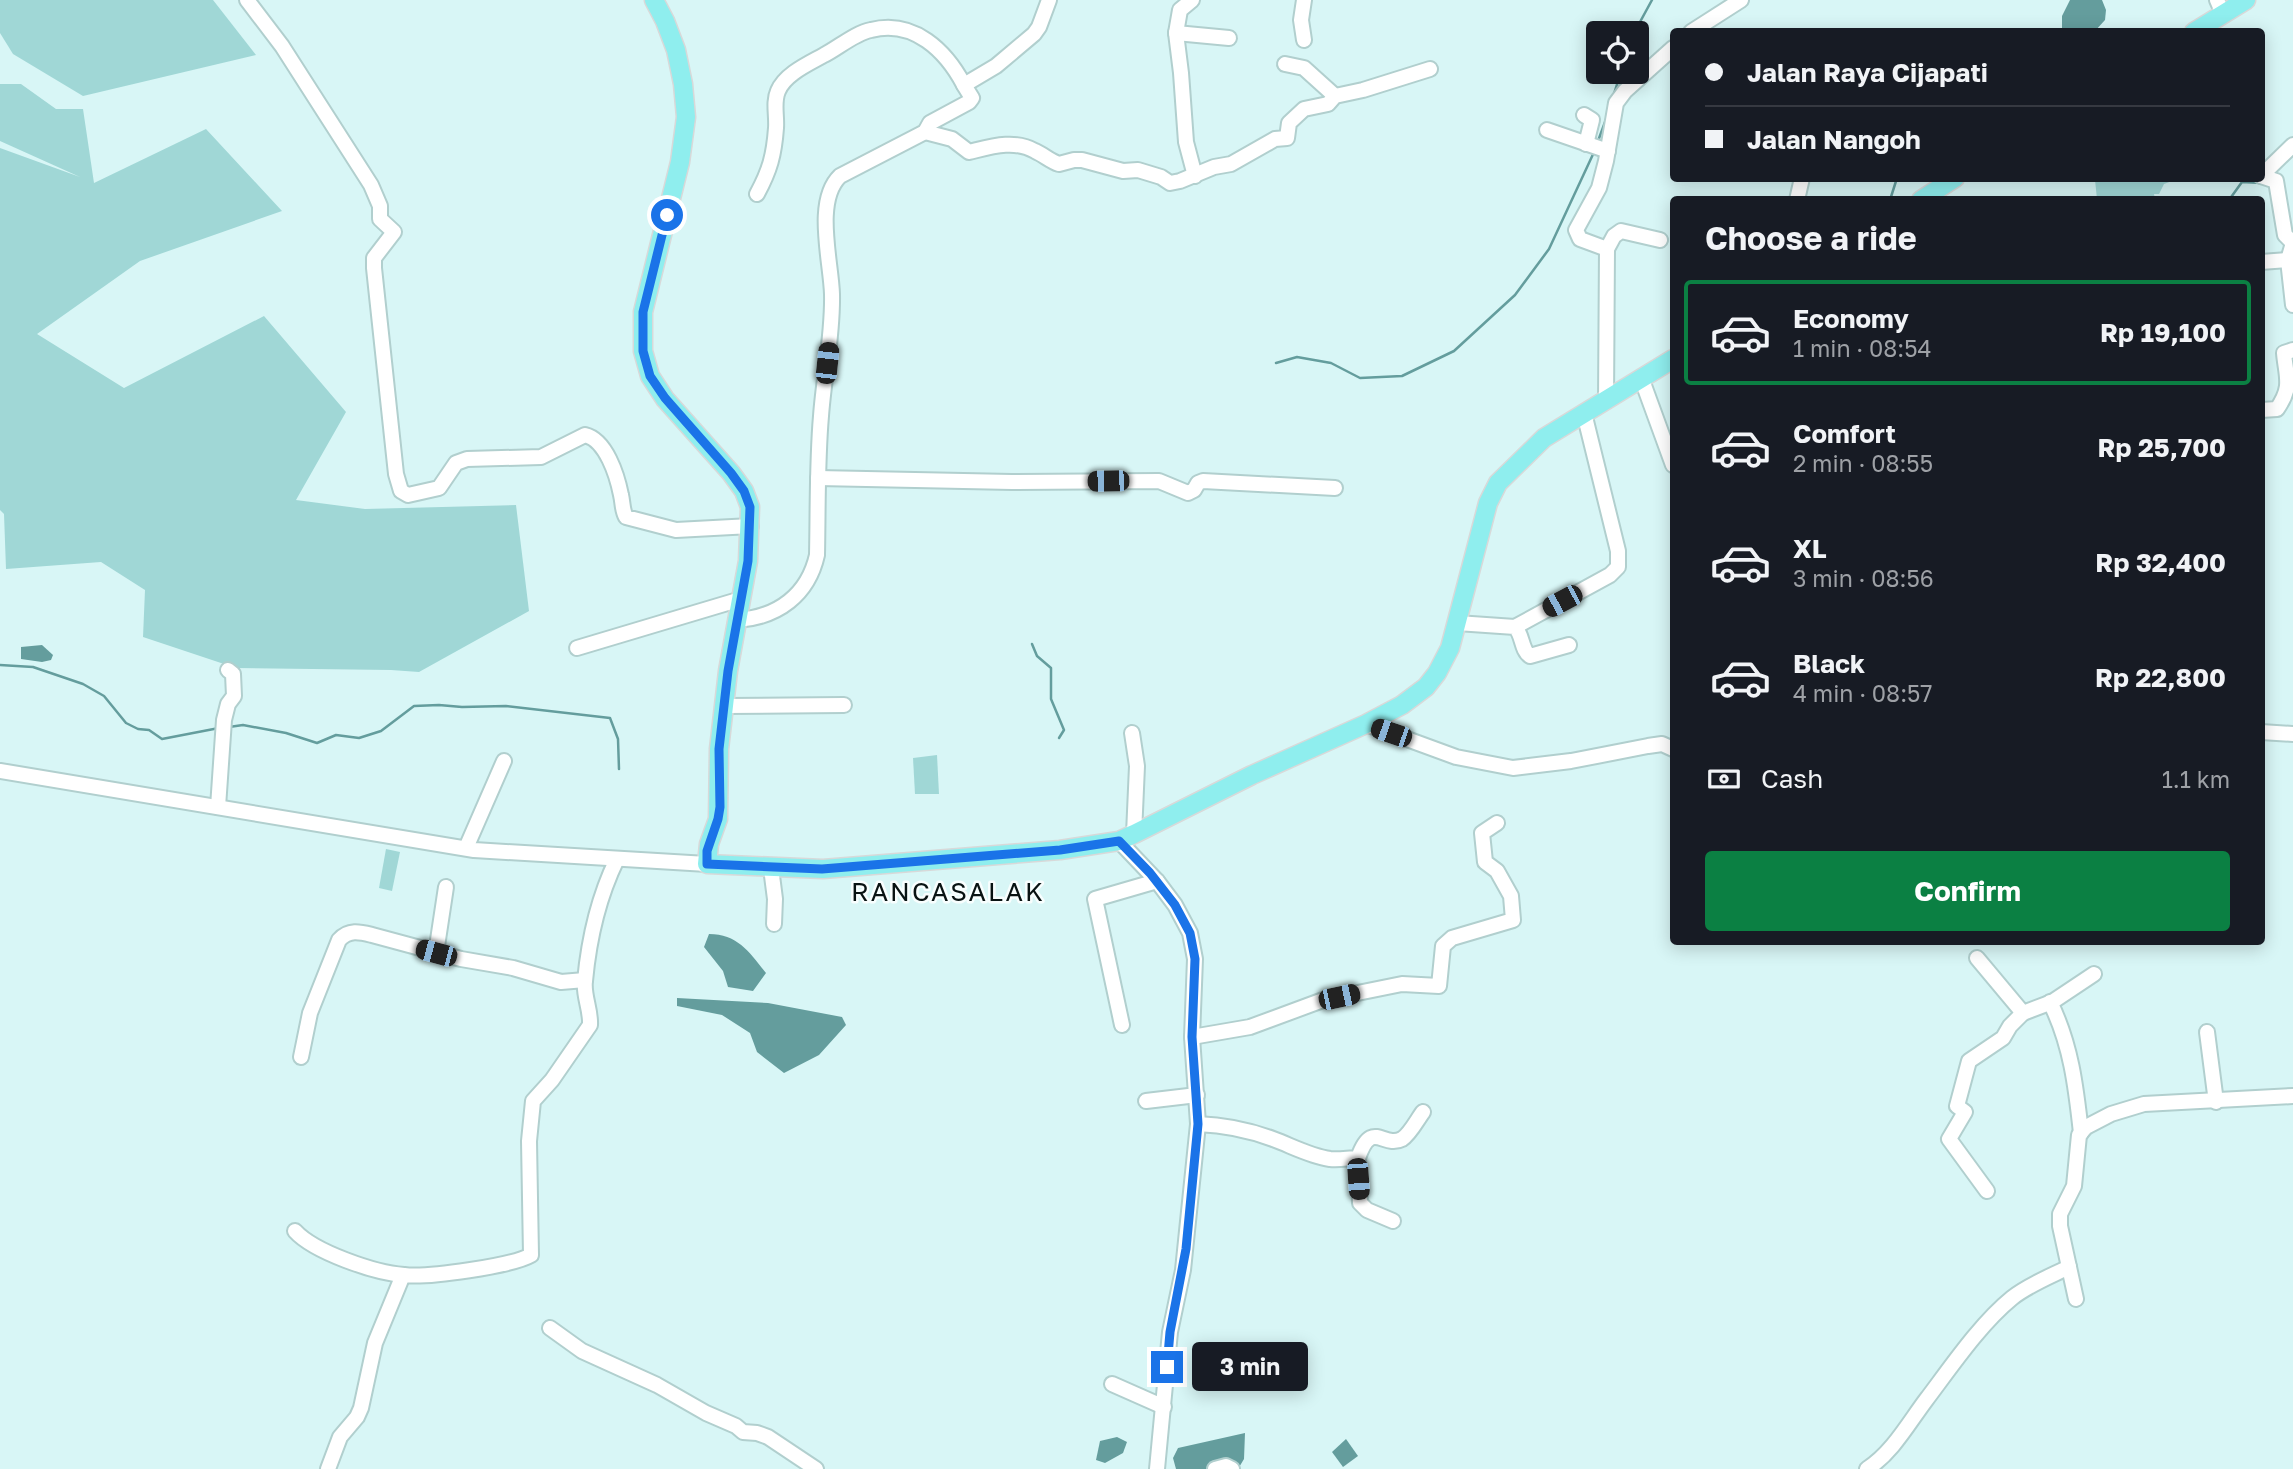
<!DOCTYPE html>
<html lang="en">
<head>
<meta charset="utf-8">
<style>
  body { margin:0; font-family:"Golos Text",sans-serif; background:#242831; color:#f1f3f6; height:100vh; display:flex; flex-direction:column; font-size:26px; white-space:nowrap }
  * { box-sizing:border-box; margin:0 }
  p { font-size:23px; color:#9ea1a6 }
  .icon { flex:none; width:38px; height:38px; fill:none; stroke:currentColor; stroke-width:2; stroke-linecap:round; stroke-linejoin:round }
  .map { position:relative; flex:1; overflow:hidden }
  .side { position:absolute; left:1670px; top:196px; width:595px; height:749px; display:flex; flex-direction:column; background:#171b24; border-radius:7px; box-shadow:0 4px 18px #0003 }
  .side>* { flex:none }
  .hud { position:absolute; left:1670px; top:28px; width:595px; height:154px; border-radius:7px; box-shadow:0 4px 18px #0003; display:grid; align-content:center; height:154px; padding:0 35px; background:#171b24 }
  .buttons { position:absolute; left:1586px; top:21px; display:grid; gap:14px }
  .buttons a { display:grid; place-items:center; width:63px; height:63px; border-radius:7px; background:#171b24; box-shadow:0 4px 18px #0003; font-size:35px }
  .end { position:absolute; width:32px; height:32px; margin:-16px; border:9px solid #1a73e8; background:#fff; box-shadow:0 0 0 4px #fff }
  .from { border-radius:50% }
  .bubble { position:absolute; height:49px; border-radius:7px; background:#171b24; box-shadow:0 4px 18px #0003; font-size:23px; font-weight:700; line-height:49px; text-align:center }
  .car { position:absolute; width:21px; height:42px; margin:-21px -10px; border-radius:9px; box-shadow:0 0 5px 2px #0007; background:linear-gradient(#222 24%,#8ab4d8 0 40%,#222 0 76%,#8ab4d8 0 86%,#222 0) }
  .hud b { display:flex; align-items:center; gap:24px; height:66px; font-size:26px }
  .hud b+b { border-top:2px solid #363941 }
  .hud i { width:18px; height:18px; background:#f1f3f6 }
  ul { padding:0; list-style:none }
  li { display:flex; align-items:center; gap:21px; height:105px; margin:0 14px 10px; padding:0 21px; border:4px solid transparent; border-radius:7px }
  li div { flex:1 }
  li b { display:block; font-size:26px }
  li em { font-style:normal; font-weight:700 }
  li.selected { border-color:#0b8043 }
  li>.icon { width:63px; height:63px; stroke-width:1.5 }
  h2 { padding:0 35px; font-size:32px; line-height:84px }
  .pay { display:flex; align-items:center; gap:18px; height:77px; padding:0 35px; font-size:26px }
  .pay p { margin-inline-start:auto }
  .primary-button { display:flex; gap:14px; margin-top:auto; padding:14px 35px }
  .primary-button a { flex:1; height:80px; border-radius:7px; background:#0b8043; color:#fff; font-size:28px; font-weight:700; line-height:80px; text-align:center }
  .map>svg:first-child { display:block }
</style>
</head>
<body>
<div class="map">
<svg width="2293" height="1469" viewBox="0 0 2293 1469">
  <rect width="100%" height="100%" fill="#d8f6f6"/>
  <!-- green -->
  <g fill="#a0d7d6">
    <path d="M 0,0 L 213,0 L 256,55 L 83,96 L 13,54 L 0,33 Z"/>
    <path d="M 0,84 L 21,84 L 56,109 L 83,109 L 94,183 L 206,129 L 282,211 L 140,261 L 37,334 L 124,388 L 264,316 L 346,412 L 296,500 L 365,509 L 516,505 L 529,611 L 419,672 L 391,670 L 236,668 L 143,637 L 145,590 L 101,562 L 6,569 L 4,514 L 0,510 L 0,148 L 80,177 L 0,141 Z"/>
    <path d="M 2103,178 L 2170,178 L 2172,181 L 2164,184 L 2159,194 L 2154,194 L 2155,199 L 2097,199 L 2095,180 Z"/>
    <path d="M 937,755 L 939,794 L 915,794 L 913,758 Z"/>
    <path d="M 386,849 L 400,852 L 392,891 L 379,888 Z"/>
  </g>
  <!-- water -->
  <g fill="#649d9d">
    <path d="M 2070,0 L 2102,0 L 2106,10 L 2105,20 L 2095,31 L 2062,31 L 2062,16 Z"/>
    <path d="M 42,645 L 53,655 L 51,660 L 42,662 L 21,659 L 21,647 Z"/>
    <path d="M 709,934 C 738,934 750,953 766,973 L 753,991 L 728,987 L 723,971 L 704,947 Z"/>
    <path d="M 677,998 L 768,1003 L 842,1017 L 846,1025 L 819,1055 L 784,1073 L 757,1052 L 750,1033 L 722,1015 L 677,1006 Z"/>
    <path d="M 1245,1433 L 1244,1459 L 1238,1469 L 1224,1463 L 1208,1469 L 1176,1469 L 1173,1458 L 1178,1448 Z"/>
    <path d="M 1117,1437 L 1127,1442 L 1123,1453 L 1105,1463 L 1096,1460 L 1100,1441 Z"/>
    <path d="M 1346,1439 L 1358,1456 L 1343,1467 L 1332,1452 Z"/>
  </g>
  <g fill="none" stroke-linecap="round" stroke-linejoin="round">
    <!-- stream -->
    <g stroke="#649d9d" stroke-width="2.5">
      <path d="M 1706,30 L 1718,32"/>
      <path d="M 1634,33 L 1652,0"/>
      <path d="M 1614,94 L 1621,72"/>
      <path d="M 1598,141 L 1608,114"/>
      <path d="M 1890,200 L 1897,178"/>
      <path d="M 2229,200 L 2242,182 L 2262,183"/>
      <path d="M 1276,363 L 1297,357 L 1331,363 L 1360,378 L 1402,376 L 1454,351 L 1515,295 L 1549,249 L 1595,150"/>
      <path d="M 1032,644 L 1037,656 L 1051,668 L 1051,699 L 1064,730 L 1059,738"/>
      <path d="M 0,665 L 33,667 L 83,684 L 104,696 L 126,723 L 138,729 L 149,730 L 162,739 L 219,728"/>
      <path d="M 229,727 L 243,725 L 286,733 L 317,743 L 336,735 L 359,738 L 381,731 L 414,706 L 439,705 L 462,707 L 506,706 L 610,718 L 618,739 L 619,769"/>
    </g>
    <defs>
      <g id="minor">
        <path d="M 247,0 L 282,46 L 371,185 L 380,206 L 380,219 L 394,232 L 374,258 L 374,268 L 396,474 L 401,491 L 408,495 L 439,488 L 456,463 L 467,459 L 541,457 L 585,435 C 606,440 617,475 621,495 C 623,503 622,510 626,517 L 676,530 L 751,526"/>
        <path d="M 1192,0 L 1180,10 L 1176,33 L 1181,73 L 1186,142 L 1195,176"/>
        <path d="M 1304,0 L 1301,20 L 1304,40"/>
        <path d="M 2217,0 L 2223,14"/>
        <path d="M 1691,32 L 1741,0"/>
        <path d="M 1176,33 L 1229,38"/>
        <path d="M 1285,64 L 1304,68 L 1335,96"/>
        <path d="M 1584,115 L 1592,120 L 1586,144"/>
        <path d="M 1547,130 L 1608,151"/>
        <path d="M 925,132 L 952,139 L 969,152 C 990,147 1014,139 1035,151 C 1044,155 1050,161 1059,164 L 1074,160 L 1082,160 L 1123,171 L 1138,170 L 1161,177 L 1170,183 L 1180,181 L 1214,167 L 1231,164 L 1275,139 L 1287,138 L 1289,123 L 1304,109 L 1328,104 L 1335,96 L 1363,90 L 1430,69"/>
        <path d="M 2261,176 L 2276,181 L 2285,235 L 2293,243"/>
        <path d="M 2261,176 L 2293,145"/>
        <path d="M 757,194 C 770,170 774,155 776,128 C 777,116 773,102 778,91 C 785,74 808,64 824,55 C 838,48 855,33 871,30 C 914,19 946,51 964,85"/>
        <path d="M 1797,200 L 1802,178"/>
        <path d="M 1660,240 L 1621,231 L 1614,236 L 1607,249 L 1580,239 L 1576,230 L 1599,188 L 1606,161 L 1616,103 L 1625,91 L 1673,48"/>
        <path d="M 2293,243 L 2288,260 L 2293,305"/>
        <path d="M 2261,262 L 2288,260"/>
        <path d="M 1642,380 L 1673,465"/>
        <path d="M 1606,401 L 1607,249"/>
        <path d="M 2261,410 L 2277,409 C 2293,386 2286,377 2284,353 L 2293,350"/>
        <path d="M 818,478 L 1012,482 L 1159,481 L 1188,493 L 1194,490 L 1198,483 L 1203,481 L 1335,488"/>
        <path d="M 738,620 C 778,617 808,595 817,555 C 818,508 817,462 821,416 C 824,375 833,335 832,294 C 831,261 814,201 840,176 L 925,132 L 930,123 L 969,102 L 972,98 L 964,85 L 996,66 L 1034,34 L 1039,27 L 1049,0"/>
        <path d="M 1457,623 L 1515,627 C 1523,635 1521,650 1530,656 L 1569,645"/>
        <path d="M 1515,627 L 1610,575 L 1618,567 L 1618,551 L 1584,413"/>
        <path d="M 577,648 L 741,599"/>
        <path d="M 725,706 L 844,705"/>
        <path d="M 1366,724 L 1456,757 L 1513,768 L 1571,761 L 1648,746 L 1662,744 L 1673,749"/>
        <path d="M 2261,732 L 2293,734"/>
        <path d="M 1132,733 L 1137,766 L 1134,834"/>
        <path d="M 0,771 L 474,850 L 707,864"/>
        <path d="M 218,807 L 224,720 L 228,704 L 234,696 L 233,674 L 228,670"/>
        <path d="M 1119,841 L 1157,881 L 1175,905 L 1190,933 L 1195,959 L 1192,1037 L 1198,1124 L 1183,1270 L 1170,1332 L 1157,1469"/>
        <path d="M 466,848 L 504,761"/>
        <path d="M 771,868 L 775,899 L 774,924"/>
        <path d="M 436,953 L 446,887"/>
        <path d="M 1977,958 L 2023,1013 L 2052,1002 L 2094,974"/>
        <path d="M 2050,1002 C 2071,1044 2076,1087 2081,1133"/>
        <path d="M 1122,1025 L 1095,899 L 1157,881"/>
        <path d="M 2207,1032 L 2216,1102"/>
        <path d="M 1192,1037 L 1250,1027 L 1323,1000 L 1402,984 L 1439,986 L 1443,946 L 1452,938 L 1513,920 L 1511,896 L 1497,871 L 1485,862 L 1482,833 L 1497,823"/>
        <path d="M 301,1057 L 310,1013 L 339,940 C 349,929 360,932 372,935 L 461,959 L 513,968 L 561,982 L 585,980"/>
        <path d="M 1146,1101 L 1197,1095"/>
        <path d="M 1198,1124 C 1224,1125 1249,1130 1273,1139 C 1292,1146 1310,1156 1330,1159 C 1339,1160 1349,1158 1358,1158 C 1372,1118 1383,1149 1402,1139 C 1410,1134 1417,1120 1423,1112"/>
        <path d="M 1358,1158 L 1360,1203 L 1367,1210 L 1393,1221"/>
        <path d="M 1987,1191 L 1949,1139 L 1965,1112 L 1957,1106 L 1969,1061 L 2003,1038 L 2010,1026 L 2023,1013"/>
        <path d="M 295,1231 C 314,1252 375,1273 404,1275 C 427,1278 512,1266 531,1255 L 529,1141 L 533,1101 L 552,1080 L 590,1025 C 591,1010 583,995 585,981 C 589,938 598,898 617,859"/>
        <path d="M 2076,1299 L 2060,1226 L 2060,1214 L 2074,1186 L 2079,1135 L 2086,1127 L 2111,1114 L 2144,1104 L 2293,1096"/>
        <path d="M 550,1328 L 582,1351 L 657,1385 L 706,1413 L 736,1426 L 743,1432 L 757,1433 L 768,1437 L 816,1469"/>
        <path d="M 1112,1384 L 1164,1407"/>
        <path d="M 328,1469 L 340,1437 L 357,1417 L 361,1408 L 375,1343 L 403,1275"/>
        <path d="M 1215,1469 L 1226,1466 L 1232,1469"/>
        <path d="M 1867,1469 C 1892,1453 1908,1424 1926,1400 C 1951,1367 1980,1324 2012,1298 C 2028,1285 2051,1276 2069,1267"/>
      </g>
      <g id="major">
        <path d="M 654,0 L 665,21 L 676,50 L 683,84 L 686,117 L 680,162 L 643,312 L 643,351 L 650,376 L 665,399 L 731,473 L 744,491 L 750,507 L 748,561 L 728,671 L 719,749 L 718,819 L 709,844 L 707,864 L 823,869 L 1060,850 L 1119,841 L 1134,834 L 1252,775 L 1366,724 L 1402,705 L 1426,687 L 1437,673 L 1450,648 L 1488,503 L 1498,483 L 1544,438 L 1673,359"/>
        <path d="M 2194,32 L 2246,0"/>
        <path d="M 1921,200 L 1955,178"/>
      </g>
    </defs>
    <!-- minor casing -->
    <use href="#minor" stroke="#b1cfce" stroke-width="18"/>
    <!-- major casing -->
    <use href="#major" stroke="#d8d9d9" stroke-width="21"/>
    <!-- minor -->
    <use href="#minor" stroke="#fff" stroke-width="14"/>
    <!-- major -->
    <use href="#major" stroke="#8feeee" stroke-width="18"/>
  </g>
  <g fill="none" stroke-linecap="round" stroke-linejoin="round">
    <!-- route -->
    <path stroke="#1a73e8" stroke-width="9" d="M 667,215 L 643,312 L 643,351 L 650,376 L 665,398 L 731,473 L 744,491 L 750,507 L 748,561 L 728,671 L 719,749 L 720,807 L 718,819 L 707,851 L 707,864 L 822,869 L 1060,850 L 1119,841 L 1150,873 L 1175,905 L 1190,933 L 1195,959 L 1192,1037 L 1198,1124 L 1186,1249 L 1170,1332 L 1167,1367"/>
  </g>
  <g text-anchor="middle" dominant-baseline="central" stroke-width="5" stroke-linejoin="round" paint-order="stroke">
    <!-- quarter labels -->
    <g font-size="26" letter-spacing="2" fill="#091313" stroke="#f8fefe">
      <text x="948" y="891">RANCASALAK</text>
    </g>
  </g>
</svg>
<div class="buttons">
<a><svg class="icon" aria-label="locate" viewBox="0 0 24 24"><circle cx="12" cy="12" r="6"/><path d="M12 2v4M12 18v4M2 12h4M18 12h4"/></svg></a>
</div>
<i class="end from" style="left:667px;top:215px"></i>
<i class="end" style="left:1167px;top:1367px"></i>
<div class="bubble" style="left:1192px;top:1342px;width:116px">3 min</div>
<i class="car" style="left:827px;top:363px;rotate:6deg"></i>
<i class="car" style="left:1108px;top:481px;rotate:269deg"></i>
<i class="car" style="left:1562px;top:601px;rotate:242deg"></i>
<i class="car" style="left:1391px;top:733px;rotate:289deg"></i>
<i class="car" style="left:436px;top:953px;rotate:285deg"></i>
<i class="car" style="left:1339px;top:997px;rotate:78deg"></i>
<i class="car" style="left:1358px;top:1179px;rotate:176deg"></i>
<div class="hud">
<b><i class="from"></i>Jalan Raya Cijapati</b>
<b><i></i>Jalan Nangoh</b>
</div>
<section class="side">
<h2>Choose a ride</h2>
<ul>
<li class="selected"><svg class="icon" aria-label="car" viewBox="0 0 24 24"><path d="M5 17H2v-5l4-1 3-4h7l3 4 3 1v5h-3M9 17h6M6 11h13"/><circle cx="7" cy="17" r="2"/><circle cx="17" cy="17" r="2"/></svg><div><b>Economy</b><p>1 min · 08:54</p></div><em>Rp 19,100</em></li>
<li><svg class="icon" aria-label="car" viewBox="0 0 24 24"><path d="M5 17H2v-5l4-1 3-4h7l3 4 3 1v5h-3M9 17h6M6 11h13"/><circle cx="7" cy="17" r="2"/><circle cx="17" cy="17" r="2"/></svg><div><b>Comfort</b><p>2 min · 08:55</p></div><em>Rp 25,700</em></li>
<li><svg class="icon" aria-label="car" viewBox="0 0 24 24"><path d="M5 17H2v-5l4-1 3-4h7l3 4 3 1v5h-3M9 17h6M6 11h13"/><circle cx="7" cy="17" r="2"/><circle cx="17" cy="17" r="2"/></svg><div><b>XL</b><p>3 min · 08:56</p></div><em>Rp 32,400</em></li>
<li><svg class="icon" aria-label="car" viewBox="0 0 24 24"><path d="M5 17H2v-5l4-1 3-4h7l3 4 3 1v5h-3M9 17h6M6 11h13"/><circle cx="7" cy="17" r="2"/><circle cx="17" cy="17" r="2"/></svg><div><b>Black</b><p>4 min · 08:57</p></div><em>Rp 22,800</em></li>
</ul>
<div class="pay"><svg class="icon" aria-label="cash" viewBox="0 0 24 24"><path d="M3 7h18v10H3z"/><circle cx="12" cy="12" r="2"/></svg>Cash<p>1.1 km</p></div>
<div class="primary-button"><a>Confirm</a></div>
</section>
</div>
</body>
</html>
